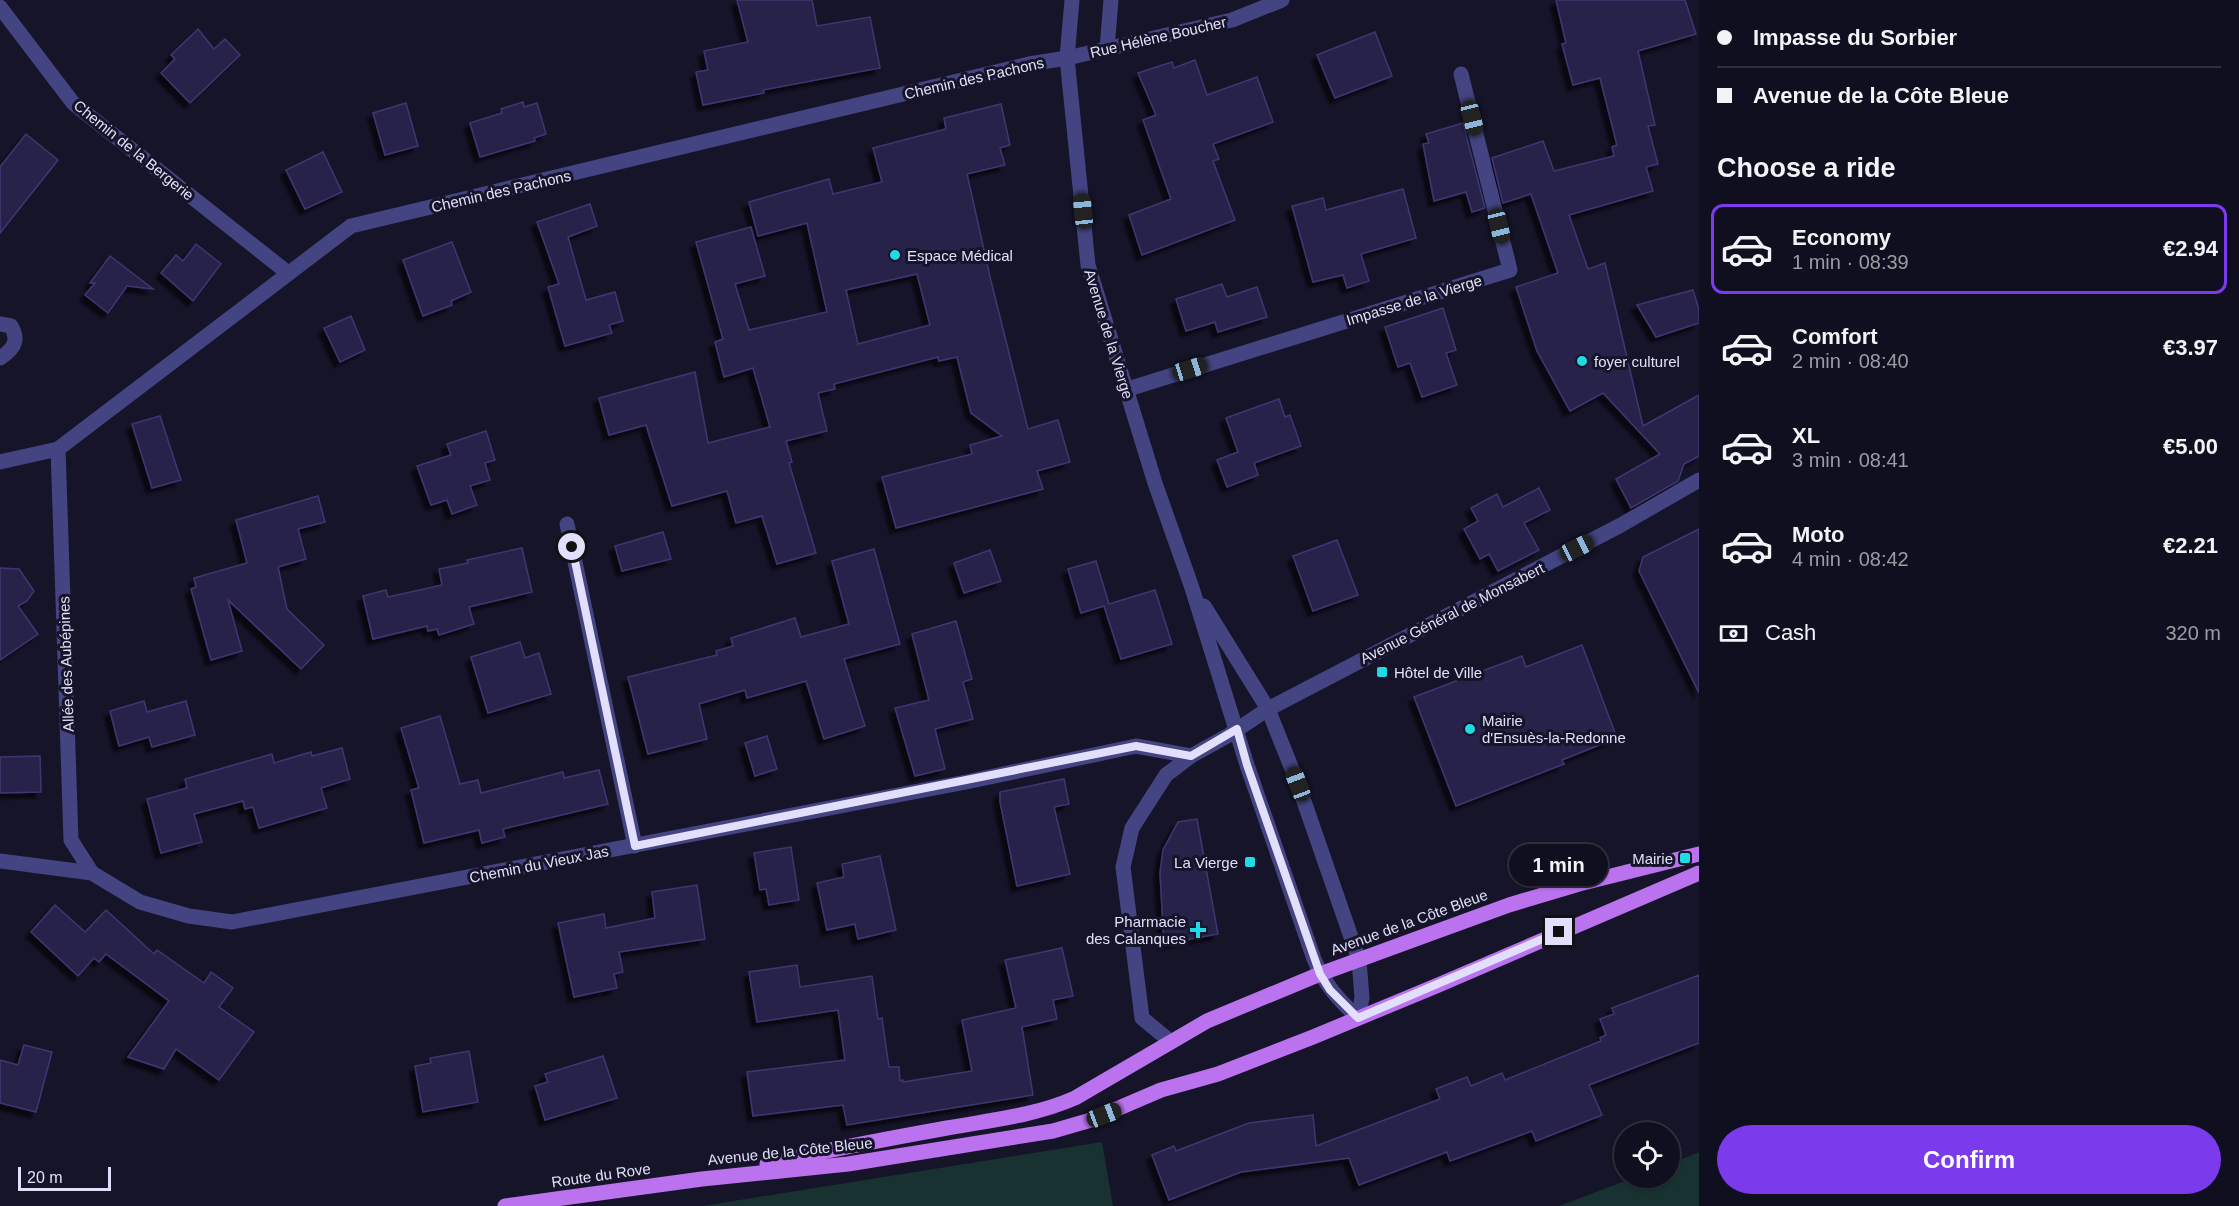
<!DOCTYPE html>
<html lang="en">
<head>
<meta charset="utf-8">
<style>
  body { margin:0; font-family:Arial,sans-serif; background:#191828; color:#f1f3f6; height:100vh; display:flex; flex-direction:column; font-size:22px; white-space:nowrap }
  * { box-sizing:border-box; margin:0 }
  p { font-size:20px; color:#9c9ca4 }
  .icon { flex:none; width:33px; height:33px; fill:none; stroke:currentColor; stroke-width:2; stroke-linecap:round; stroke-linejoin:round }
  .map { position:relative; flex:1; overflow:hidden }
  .panel { display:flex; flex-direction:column; background:#100f1f; width:540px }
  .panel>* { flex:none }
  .banner { display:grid; align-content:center; height:132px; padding:0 18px; background:#100f1f }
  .tools { position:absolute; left:1614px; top:1122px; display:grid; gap:12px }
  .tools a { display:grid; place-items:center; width:66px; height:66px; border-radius:50%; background:#100f1f; box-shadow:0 2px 4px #0004,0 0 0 2px #302f3d; font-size:30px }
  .scale { position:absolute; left:18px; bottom:15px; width:93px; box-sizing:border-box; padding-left:6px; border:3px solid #e1dffb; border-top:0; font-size:16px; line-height:21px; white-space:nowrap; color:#e1dffb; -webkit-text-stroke:4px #161429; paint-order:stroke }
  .end { position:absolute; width:27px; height:27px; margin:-14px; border:8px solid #e1dffb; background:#111; box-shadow:0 0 0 3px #111 }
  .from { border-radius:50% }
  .bubble { position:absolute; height:42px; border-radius:21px; background:#100f1f; box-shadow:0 2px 4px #0004,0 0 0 2px #302f3d; font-size:20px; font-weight:700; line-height:42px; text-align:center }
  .car { position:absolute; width:18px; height:36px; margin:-18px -9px; border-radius:8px; box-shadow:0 0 4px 2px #0007; background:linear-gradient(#222 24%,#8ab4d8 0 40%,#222 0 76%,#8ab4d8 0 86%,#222 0) }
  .banner b { display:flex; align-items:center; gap:21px; height:57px; font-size:22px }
  .banner b+b { border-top:2px solid #302f3d }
  .banner i { width:15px; height:15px; background:#f1f3f6 }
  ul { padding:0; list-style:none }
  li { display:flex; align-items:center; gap:18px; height:90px; margin:0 12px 9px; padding:0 6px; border:3px solid transparent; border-radius:12px }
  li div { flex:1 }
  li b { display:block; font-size:22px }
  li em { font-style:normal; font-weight:700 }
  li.active { border-color:#7c3aed }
  li>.icon { width:54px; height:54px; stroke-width:1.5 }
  h2 { padding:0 18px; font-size:27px; line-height:72px }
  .pay { display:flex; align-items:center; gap:15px; height:66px; padding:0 18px; font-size:22px }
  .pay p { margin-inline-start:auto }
  .button { display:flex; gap:12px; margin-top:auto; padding:12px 18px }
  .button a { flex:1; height:69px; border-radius:36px; background:#7c3aed; color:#fff; font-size:24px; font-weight:700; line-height:69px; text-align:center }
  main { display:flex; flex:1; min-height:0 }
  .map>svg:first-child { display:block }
</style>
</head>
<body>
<main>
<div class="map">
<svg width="1699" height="1206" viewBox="0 0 1699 1206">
  <defs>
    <filter id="shadow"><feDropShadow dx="-5.5" dy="5.5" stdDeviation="1.5" flood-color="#0009"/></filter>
  </defs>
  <rect width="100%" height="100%" fill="#161429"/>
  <!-- green -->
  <g fill="#173230">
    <path d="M 1102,1142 L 1113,1206 L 702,1206 Z"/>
    <path d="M 1699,1152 L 1699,1206 L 1559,1206 L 1633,1178 L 1670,1178 L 1670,1164 Z"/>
  </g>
  <!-- building -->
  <g fill="#282248" stroke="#403671" stroke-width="1.5" fill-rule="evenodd" filter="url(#shadow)">
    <path d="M 737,0 L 812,0 L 817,26 L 870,17 L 880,68 L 763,90 L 764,93 L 703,105 L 696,72 L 708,70 L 704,51 L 748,42 Z"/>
    <path d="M 1556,0 L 1685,0 L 1696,34 L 1638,51 L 1655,125 L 1648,126 L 1658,164 L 1646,167 L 1653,191 L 1569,215 L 1588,269 L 1605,263 L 1643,426 L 1699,395 L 1699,456 L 1684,464 L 1678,481 L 1631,508 L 1616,479 L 1660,454 L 1603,393 L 1570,411 L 1537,351 L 1516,287 L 1558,273 L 1531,194 L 1503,203 L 1492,158 L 1543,141 L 1554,171 L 1614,156 L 1612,147 L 1617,145 L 1600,78 L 1573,85 L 1562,44 L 1566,43 Z"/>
    <path d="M 198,29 L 214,49 L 225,39 L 240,55 L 190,103 L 161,73 L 175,59 L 171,55 Z"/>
    <path d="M 1375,32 L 1392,76 L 1335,98 L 1317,55 Z"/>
    <path d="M 1195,60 L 1207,95 L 1257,77 L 1273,122 L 1213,144 L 1219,159 L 1213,161 L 1235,220 L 1142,255 L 1129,215 L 1171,199 L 1143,120 L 1156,115 L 1138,73 L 1172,62 L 1174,68 Z"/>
    <path d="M 523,102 L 524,107 L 537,103 L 546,134 L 534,138 L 535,141 L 480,157 L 470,123 L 502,113 L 501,109 Z"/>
    <path d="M 406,103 L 418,146 L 385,155 L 373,113 Z"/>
    <path d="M 1001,104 L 1010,145 L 1000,148 L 1005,165 L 967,174 L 991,281 L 1028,429 L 1058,420 L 1070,462 L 1037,471 L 1043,489 L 896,528 L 882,477 L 972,454 L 970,445 L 1002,436 L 971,413 L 957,357 L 939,361 L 938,357 L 834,384 L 835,389 L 818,393 L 827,431 L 786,441 L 792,462 L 789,463 L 816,553 L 777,564 L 762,516 L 736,523 L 727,491 L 672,506 L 646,425 L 609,435 L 599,398 L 695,372 L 708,443 L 770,427 L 753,368 L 724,377 L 715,342 L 723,339 L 696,242 L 751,227 L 765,276 L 735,284 L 749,330 L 827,312 L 807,223 L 758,236 L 749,202 L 829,179 L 833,194 L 882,182 L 873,148 L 946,129 L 944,118 ZM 917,274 L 930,325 L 858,344 L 846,290 Z"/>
    <path d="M 1463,123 L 1485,208 L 1472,212 L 1466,192 L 1434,201 L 1423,144 L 1429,143 L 1426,134 Z"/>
    <path d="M 26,134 L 58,160 L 0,233 L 0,167 Z"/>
    <path d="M 323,152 L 342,192 L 305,209 L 286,170 Z"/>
    <path d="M 1403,189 L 1416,238 L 1361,254 L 1369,281 L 1347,288 L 1343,275 L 1313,282 L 1292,206 L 1323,198 L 1326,210 Z"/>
    <path d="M 590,204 L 597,226 L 568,237 L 586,300 L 615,292 L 623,321 L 609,325 L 612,333 L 565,346 L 548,287 L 559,284 L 537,222 Z"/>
    <path d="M 452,242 L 471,292 L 451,301 L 452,305 L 423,316 L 403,260 Z"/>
    <path d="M 196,244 L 221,264 L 193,301 L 161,273 L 176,255 L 183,261 Z"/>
    <path d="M 110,256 L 153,289 L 127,286 L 108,313 L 85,295 L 95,283 L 90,283 Z"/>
    <path d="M 1222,284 L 1227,297 L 1257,287 L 1267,317 L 1218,332 L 1215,322 L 1186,331 L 1176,299 Z"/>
    <path d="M 1693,290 L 1699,310 L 1699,323 L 1656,337 L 1637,305 Z"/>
    <path d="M 1443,308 L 1456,350 L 1446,353 L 1457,385 L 1422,397 L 1410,363 L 1398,367 L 1385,327 Z"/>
    <path d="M 351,316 L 365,350 L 340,362 L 324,328 Z"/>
    <path d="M 1279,399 L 1285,417 L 1290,415 L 1301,446 L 1254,463 L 1258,475 L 1227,487 L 1217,460 L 1238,452 L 1226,418 Z"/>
    <path d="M 160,416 L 181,480 L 152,488 L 132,424 Z"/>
    <path d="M 486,431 L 495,460 L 485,463 L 490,480 L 470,486 L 477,505 L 452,514 L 447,500 L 431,505 L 417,466 L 451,455 L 447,444 Z"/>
    <path d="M 1539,488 L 1550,510 L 1524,523 L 1539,550 L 1498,571 L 1489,554 L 1480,559 L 1464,529 L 1478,521 L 1471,508 L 1497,494 L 1503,507 Z"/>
    <path d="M 318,496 L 325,522 L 298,529 L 306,559 L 278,567 L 287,609 L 324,645 L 301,669 L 228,600 L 242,651 L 211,660 L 191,589 L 196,587 L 194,578 L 247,563 L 236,520 Z"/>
    <path d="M 1699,529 L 1699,693 L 1639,571 L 1643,557 Z"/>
    <path d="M 663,532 L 671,559 L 622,571 L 615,546 Z"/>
    <path d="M 1337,540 L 1358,595 L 1313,611 L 1293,556 Z"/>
    <path d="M 522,548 L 532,592 L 469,607 L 474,624 L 439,635 L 437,629 L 428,631 L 427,626 L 373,639 L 363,596 L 386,590 L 388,597 L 442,585 L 439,569 L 468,563 L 467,560 Z"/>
    <path d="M 874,549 L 900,644 L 844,659 L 865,726 L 824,739 L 806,681 L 747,698 L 745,690 L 699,704 L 707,739 L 648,754 L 628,677 L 717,655 L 716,651 L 733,646 L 731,638 L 795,618 L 801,637 L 849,624 L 832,561 Z"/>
    <path d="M 990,550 L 1001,581 L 964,593 L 954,563 Z"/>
    <path d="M 1096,561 L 1109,604 L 1155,590 L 1172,644 L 1121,659 L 1104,606 L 1081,613 L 1068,569 Z"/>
    <path d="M 0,568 L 19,569 L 34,591 L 27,601 L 18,606 L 38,634 L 0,660 Z"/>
    <path d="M 956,621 L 972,679 L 963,682 L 973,719 L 935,729 L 945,769 L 915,776 L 895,708 L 929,700 L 912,634 Z"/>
    <path d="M 520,642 L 525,658 L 539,653 L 551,694 L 488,713 L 471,657 Z"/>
    <path d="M 1582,645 L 1617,738 L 1562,760 L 1564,764 L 1456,806 L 1414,697 L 1522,656 L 1526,667 Z"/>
    <path d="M 144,701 L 147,712 L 186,701 L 195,735 L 152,747 L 149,737 L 119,746 L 110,711 Z"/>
    <path d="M 440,716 L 460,784 L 478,780 L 481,793 L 563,772 L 564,778 L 599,770 L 608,804 L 503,829 L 505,837 L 482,843 L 479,830 L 424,843 L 411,790 L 419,788 L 401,728 Z"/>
    <path d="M 767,736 L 777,769 L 755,776 L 745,743 Z"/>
    <path d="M 342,748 L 350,779 L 321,788 L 327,808 L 259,828 L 253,807 L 245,809 L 243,801 L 194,814 L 202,842 L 161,853 L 147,799 L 187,788 L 185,779 L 272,754 L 274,763 L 311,752 L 312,756 Z"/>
    <path d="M 40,756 L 41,792 L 0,793 L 0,757 Z"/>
    <path d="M 1064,779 L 1069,804 L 1054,807 L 1070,874 L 1017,886 L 1000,802 L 1000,792 Z"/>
    <path d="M 1197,819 L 1218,934 L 1164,944 L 1160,873 L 1163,850 L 1178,822 Z"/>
    <path d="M 791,847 L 799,900 L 769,905 L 766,889 L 760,890 L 754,853 Z"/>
    <path d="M 880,856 L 896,930 L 858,939 L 855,924 L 827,930 L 817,883 L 844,877 L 842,864 Z"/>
    <path d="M 697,885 L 705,939 L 619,952 L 623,972 L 614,974 L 617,988 L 574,997 L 558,923 L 604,914 L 606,928 L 655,918 L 652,892 Z"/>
    <path d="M 55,905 L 85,932 L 106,910 L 154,954 L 157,950 L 204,983 L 211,972 L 233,988 L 219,1007 L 254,1032 L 219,1080 L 176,1049 L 164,1069 L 128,1057 L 169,1001 L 106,954 L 99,962 L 94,958 L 78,976 L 31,932 Z"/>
    <path d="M 1062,948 L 1073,996 L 1053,1000 L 1057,1019 L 1022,1027 L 1033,1095 L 847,1125 L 843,1105 L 753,1116 L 747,1072 L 845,1060 L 838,1010 L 757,1022 L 749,972 L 797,965 L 800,987 L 872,976 L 878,1019 L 882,1018 L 889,1067 L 899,1067 L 900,1081 L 903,1080 L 903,1082 L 972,1071 L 962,1020 L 1016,1008 L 1005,960 Z"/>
    <path d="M 1699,975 L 1699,1043 L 1589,1085 L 1602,1115 L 1536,1141 L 1532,1131 L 1450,1161 L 1447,1152 L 1359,1185 L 1349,1158 L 1241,1172 L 1169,1200 L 1152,1155 L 1174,1146 L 1176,1151 L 1249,1123 L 1313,1115 L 1316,1146 L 1440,1099 L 1436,1089 L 1467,1077 L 1471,1086 L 1502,1073 L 1505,1080 L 1601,1041 L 1600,1038 L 1606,1035 L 1600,1019 L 1614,1014 L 1612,1008 Z"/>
    <path d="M 24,1045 L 52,1052 L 36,1112 L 0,1103 L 0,1060 L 18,1065 Z"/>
    <path d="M 469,1051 L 478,1102 L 423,1112 L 415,1066 L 431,1063 L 430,1058 Z"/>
    <path d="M 603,1056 L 617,1098 L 545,1120 L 535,1086 L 548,1082 L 545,1074 Z"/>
  </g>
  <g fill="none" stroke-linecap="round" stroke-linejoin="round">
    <!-- minor -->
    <g stroke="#444482" stroke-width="15">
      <path d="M 1072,0 L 1067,58 L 1088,265 L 1155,483 L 1192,588 L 1247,765 L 1314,959 C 1324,984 1339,1000 1358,1018"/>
      <path d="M 0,7 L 73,103 L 288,273"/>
      <path d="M 1107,49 L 1111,0"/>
      <path d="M 0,324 L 11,326 C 20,341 13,350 0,358"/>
      <path d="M 1125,390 L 1510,270 L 1461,74"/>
      <path d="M 58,449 L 71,840 L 92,873"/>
      <path d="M 0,462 L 58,449 L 351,226 L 1029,64 L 1067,58 L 1232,20 L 1282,0"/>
      <path d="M 567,524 L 635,846"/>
      <path d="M 1204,606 L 1268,709 L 1298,784 L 1359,960 L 1362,998 L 1358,1018"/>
      <path d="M 0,861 L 92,873 L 140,902 L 189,916 L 232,922 L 966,782 L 1136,746 L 1191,756"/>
      <path d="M 1171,1042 L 1142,1018 L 1123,867 L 1132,828 L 1166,775 L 1191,756 L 1229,735 L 1268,709 L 1621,525 L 1699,480"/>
    </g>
    <!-- major -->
    <g stroke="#bb72ef" stroke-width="15">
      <path d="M 767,1164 C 826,1150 886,1139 947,1128 C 991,1120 1034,1116 1075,1098 L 1207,1021 L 1320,974 L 1509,905 L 1579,884 L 1699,854"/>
      <path d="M 505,1206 L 702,1179 L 848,1164 L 1053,1131 L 1091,1120 L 1161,1090 L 1218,1074 L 1313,1037 L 1436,986 L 1699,873"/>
    </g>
  </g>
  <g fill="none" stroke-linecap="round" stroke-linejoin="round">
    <!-- route -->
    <path stroke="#e1dffb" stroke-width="8" d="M 572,547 L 635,846 L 1136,746 L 1191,756 L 1237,729 L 1247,765 L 1320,974 L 1330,990 L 1358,1018 L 1559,932"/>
  </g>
  <!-- markers -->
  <g fill="#20dae6" stroke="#161429" stroke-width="2">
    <circle cx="895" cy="255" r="6"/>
    <circle cx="1582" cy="361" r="6"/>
    <rect x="1376" y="666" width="12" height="12" rx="3"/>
    <circle cx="1470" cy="729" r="6"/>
    <rect x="1679" y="852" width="12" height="12" rx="3"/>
    <rect x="1244" y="856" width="12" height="12" rx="3"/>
    <path d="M1195 921h6v6h6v6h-6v6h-6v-6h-6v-6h6z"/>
  </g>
  <g text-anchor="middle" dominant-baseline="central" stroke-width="6" stroke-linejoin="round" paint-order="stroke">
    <!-- street labels -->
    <g font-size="15" fill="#e1dffb" stroke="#161429">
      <text transform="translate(1158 37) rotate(-13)">Rue Hélène Boucher</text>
      <text transform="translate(974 78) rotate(-13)">Chemin des Pachons</text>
      <text transform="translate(134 150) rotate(39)">Chemin de la Bergerie</text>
      <text transform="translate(501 191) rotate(-13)">Chemin des Pachons</text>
      <text transform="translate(1414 300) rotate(-17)">Impasse de la Vierge</text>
      <text transform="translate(1109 334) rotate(73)">Avenue de la Vierge</text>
      <text transform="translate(1452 613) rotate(-27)">Avenue Général de Monsabert</text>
      <text transform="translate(66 664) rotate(-92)">Allée des Aubépines</text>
      <text transform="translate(539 864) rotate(-11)">Chemin du Vieux Jas</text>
      <text transform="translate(1409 922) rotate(-20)">Avenue de la Côte Bleue</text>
      <text transform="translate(790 1151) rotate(-6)">Avenue de la Côte Bleue</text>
      <text transform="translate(601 1175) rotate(-8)">Route du Rove</text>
    </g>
    <!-- poi labels -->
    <g font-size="15" fill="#e1dffb" stroke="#161429" text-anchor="start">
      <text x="907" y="255">Espace Médical</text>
      <text x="1594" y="361">foyer culturel</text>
      <text x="1394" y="672">Hôtel de Ville</text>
      <text x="1482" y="720">Mairie<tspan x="1482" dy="17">d'Ensuès-la-Redonne</tspan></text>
      <text x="1673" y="858" text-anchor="end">Mairie</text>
      <text x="1238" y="862" text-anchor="end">La Vierge</text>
      <text x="1186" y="921" text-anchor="end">Pharmacie<tspan x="1186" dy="17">des Calanques</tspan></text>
    </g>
  </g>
</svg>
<div class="tools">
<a><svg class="icon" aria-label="locate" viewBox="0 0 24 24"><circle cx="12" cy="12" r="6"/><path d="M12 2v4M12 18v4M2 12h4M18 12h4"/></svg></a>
</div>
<div class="scale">20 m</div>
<i class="end from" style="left:572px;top:547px"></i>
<i class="end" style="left:1559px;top:932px"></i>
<div class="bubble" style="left:1509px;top:844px;width:99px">1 min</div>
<i class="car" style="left:1472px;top:118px;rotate:166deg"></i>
<i class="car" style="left:1083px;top:211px;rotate:354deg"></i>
<i class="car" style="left:1499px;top:226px;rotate:166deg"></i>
<i class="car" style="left:1190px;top:369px;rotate:73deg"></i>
<i class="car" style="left:1577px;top:548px;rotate:63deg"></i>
<i class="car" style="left:1298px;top:784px;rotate:339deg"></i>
<i class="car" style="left:1104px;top:1115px;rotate:69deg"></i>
</div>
<section class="panel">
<div class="banner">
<b><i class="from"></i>Impasse du Sorbier</b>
<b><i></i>Avenue de la Côte Bleue</b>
</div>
<h2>Choose a ride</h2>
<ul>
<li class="active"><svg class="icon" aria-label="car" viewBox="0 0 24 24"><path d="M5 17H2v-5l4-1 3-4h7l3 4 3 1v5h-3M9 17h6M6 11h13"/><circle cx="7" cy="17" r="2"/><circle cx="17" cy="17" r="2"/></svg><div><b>Economy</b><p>1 min · 08:39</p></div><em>€2.94</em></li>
<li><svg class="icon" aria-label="car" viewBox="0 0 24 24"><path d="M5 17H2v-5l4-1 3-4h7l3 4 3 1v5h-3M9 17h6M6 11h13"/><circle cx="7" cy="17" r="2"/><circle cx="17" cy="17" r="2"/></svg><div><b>Comfort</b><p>2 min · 08:40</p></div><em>€3.97</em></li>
<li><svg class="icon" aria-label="car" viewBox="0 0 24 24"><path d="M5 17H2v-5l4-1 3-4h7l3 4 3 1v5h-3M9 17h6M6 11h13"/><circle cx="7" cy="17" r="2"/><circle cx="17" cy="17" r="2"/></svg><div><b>XL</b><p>3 min · 08:41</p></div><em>€5.00</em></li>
<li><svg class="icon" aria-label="car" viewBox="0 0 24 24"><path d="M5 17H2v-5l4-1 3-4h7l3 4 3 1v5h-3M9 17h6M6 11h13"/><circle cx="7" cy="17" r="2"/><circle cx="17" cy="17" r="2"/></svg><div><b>Moto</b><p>4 min · 08:42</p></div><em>€2.21</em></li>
</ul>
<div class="pay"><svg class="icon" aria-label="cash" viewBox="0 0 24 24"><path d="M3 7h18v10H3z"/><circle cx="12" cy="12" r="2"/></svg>Cash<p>320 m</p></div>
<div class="button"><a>Confirm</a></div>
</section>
</main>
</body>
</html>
